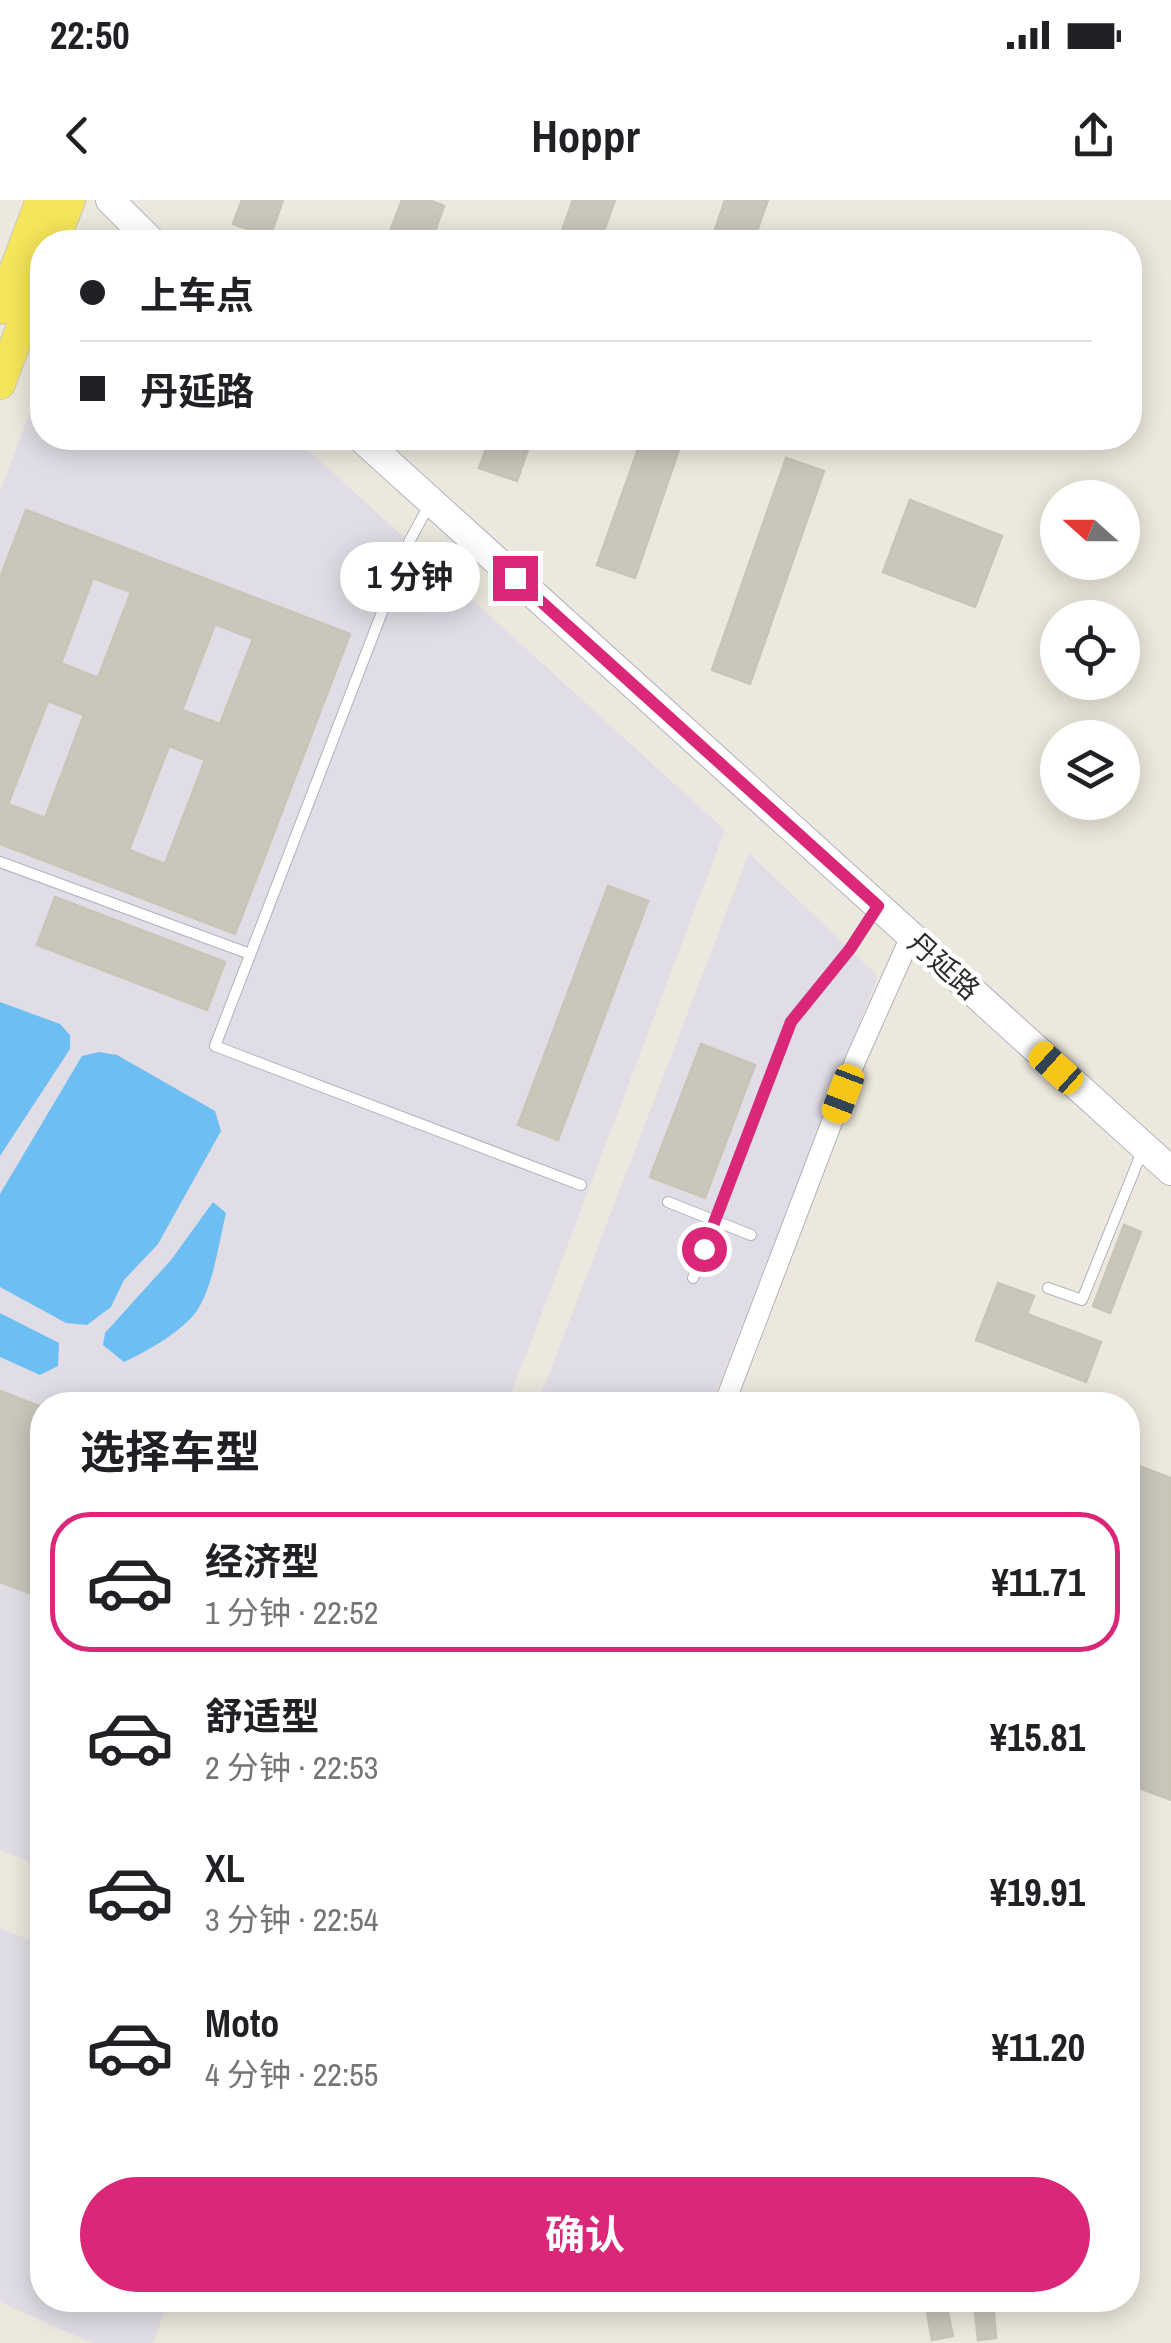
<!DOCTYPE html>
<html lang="zh">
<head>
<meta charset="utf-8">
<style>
  body { margin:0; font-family:"Archivo Narrow","Noto Sans SC",sans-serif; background:#f6f6f6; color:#202124; height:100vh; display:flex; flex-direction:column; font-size:38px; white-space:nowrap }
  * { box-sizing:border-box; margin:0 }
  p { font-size:32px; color:#757577 }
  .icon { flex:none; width:55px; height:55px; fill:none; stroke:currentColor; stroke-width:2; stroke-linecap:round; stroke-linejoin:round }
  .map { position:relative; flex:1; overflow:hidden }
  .side { position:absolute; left:30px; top:1192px; width:1110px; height:920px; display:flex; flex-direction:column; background:#fff; border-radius:40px; box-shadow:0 5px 25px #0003 }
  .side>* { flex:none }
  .top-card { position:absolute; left:30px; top:30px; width:1112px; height:220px; border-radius:40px; box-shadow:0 5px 25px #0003; display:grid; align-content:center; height:220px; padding:0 50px; background:#fff }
  .needle { width:65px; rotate:291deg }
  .fabs { position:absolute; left:1040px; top:280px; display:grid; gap:20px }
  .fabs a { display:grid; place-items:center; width:100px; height:100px; border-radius:50%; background:#fff; box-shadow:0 5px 25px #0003; font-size:50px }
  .end { position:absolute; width:45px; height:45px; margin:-22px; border:12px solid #db2777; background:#fff; box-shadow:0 0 0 5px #fff }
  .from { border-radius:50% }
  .bubble { position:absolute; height:70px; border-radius:35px; background:#fff; box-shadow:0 5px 25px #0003; font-size:32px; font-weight:700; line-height:70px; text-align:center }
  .car { position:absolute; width:30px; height:60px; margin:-30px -15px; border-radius:12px; box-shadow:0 0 8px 2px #0007; background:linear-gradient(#f5c518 24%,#345 0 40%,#f5c518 0 76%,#345 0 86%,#f5c518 0) }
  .top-card b { display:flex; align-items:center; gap:35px; height:95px; font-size:38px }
  .top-card b+b { border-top:2px solid #e0e0e0 }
  .top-card i { width:25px; height:25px; background:#202124 }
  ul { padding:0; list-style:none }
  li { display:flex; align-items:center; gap:30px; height:140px; margin:0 20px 15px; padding:0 30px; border:5px solid transparent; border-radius:40px }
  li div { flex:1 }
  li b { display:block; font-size:38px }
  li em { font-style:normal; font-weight:700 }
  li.active { border-color:#db2777 }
  li>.icon { width:90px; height:90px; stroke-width:1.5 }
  h2 { padding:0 50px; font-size:45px; line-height:120px }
  .button { display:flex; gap:20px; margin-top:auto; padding:20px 50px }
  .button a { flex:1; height:115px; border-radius:60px; background:#db2777; color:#fff; font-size:40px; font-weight:700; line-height:115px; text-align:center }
  .status { display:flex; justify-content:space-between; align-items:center; height:70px; padding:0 50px; background:#fff; direction:ltr }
  .status svg { height:28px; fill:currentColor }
  header { display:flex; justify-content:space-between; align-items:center; height:130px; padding:0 50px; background:#fff; font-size:45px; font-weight:700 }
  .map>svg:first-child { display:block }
</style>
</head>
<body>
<div class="status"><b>22:50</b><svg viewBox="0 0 49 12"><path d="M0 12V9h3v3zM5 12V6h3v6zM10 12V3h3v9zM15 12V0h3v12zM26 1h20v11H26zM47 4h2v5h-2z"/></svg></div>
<header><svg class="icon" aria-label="back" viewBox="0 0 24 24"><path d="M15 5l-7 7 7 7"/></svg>Hoppr<svg class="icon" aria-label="share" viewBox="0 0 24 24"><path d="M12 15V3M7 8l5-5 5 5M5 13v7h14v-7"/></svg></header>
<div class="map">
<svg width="1171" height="2143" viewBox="0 0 1171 2143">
  <rect width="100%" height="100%" fill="#ede8dd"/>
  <!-- industrial -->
  <g fill="#e1dde6">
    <path d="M 42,179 L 42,238 L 295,238 L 725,630 L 507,1205 L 42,1205 L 42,1666 L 0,1650 L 0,292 Z"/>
    <path d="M 749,653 L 878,776 L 711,1205 L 537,1205 Z"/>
    <path d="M 0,1728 L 42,1745 L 42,2100 L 169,2100 L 153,2143 L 92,2143 L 0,2102 Z"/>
  </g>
  <!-- water -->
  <g fill="#6cbef3">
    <path d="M 0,802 L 60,824 L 70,835 L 70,849 L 0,956 Z"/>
    <path d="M 99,852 L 117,855 L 215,911 L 221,931 L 158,1044 L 124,1080 L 111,1107 L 87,1125 L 66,1123 L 0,1087 L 0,994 L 82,856 Z"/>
    <path d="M 213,1002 L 226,1013 C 219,1042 213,1088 196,1112 C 181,1132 146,1152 124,1162 L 103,1145 L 105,1133 L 171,1060 Z"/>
    <path d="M 0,1113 L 59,1143 L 58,1166 L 40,1175 L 0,1157 Z"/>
  </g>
  <!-- building -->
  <g fill="#c9c6bb" stroke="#c9c5b6" stroke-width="2.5" fill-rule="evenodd">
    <path d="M 242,0 L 283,0 L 270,37 L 233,24 Z"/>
    <path d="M 402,0 L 429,0 L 444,6 L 431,42 L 386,42 Z"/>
    <path d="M 573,0 L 615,0 L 600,42 L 558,42 Z"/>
    <path d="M 725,0 L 768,0 L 753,42 L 711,42 Z"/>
    <path d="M 490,238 L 532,238 L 517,281 L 479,268 Z"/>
    <path d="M 642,238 L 683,238 L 635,378 L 597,365 Z"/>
    <path d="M 786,258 L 824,271 L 750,484 L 712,470 Z"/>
    <path d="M 910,300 L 1002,336 L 975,407 L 883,372 Z"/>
    <path d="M 26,310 L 350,434 L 235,734 L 0,644 L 0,378 ZM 93,378 L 131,392 L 98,478 L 61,463 ZM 215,424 L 253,439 L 220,524 L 182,510 ZM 48,501 L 84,515 L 45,618 L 8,604 ZM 169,546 L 205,560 L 165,664 L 129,650 Z"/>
    <path d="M 608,686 L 648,701 L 558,940 L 518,925 Z"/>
    <path d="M 55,697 L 225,762 L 207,810 L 37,745 Z"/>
    <path d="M 701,844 L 755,865 L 705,998 L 650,977 Z"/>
    <path d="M 1124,1025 L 1141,1032 L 1110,1113 L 1093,1106 Z"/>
    <path d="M 998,1083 L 1034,1096 L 1027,1114 L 1101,1142 L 1086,1182 L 976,1140 Z"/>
    <path d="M 0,1191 L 42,1207 L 42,1365 L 32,1394 L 0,1382 Z"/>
    <path d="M 1128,1262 L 1171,1278 L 1171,1600 L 1128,1584 Z"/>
    <path d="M 993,2101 L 996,2138 L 978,2140 L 974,2102 Z"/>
    <path d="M 947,2108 L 953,2136 L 932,2140 L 927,2112 Z"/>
  </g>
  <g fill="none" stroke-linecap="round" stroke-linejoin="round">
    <defs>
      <g id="lane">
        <path d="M 429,305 L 409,342 L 215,846 L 581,985"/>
        <path d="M 0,662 L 250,754"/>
        <path d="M 668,1002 L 751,1035"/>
        <path d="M 693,1078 L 791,821 L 850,749 L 878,706"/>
        <path d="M 1048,1088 L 1082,1100 L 1143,949"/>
      </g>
      <path id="street" d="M 724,1205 L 856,859 L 911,736"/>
      <g id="secondary">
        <path d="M 110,0 L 152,42"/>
        <path d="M 361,238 L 1171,971"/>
      </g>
      <g id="primary">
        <path d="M 54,42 L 70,0"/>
        <path d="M 0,109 L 41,0"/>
        <path d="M 0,184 L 42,72"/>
      </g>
    </defs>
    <!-- lane casing -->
    <use href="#lane" stroke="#b1b1bf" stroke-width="12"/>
    <!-- street casing -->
    <use href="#street" stroke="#b1b1bf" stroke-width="22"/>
    <!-- secondary casing -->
    <use href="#secondary" stroke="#b1b1bf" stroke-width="30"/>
    <!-- primary casing -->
    <use href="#primary" stroke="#c8c8c8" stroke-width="32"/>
    <!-- lane -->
    <use href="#lane" stroke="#fff" stroke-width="10"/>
    <!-- street -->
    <use href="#street" stroke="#fff" stroke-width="20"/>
    <!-- secondary -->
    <use href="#secondary" stroke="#fff" stroke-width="28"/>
    <!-- primary -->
    <use href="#primary" stroke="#f5e55a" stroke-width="30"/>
  </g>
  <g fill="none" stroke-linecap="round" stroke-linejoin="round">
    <!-- route -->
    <path stroke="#db2777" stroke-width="12" d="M 515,378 L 878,706 L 850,749 L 791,822 L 704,1049"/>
  </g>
  <g text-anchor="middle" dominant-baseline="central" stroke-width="9" stroke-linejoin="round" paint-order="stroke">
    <!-- street labels -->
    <g font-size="28" fill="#2b2b2b" stroke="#fff">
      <text transform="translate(944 766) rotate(42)">丹延路</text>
    </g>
  </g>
</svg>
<div class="fabs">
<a><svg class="needle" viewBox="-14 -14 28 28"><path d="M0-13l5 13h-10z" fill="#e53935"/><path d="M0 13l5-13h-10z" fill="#757577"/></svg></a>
<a><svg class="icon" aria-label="locate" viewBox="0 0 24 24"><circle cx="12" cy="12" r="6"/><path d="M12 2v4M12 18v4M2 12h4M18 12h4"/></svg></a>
<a><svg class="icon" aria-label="layers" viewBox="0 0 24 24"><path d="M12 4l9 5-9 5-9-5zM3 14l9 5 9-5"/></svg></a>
</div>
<i class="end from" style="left:704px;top:1049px"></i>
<i class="end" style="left:515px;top:378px"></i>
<div class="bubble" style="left:340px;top:342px;width:140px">1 分钟</div>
<i class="car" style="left:1056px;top:868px;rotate:312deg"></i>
<i class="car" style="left:843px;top:894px;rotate:201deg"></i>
<div class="top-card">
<b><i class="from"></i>上车点</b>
<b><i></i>丹延路</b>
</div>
<section class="side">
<h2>选择车型</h2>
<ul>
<li class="active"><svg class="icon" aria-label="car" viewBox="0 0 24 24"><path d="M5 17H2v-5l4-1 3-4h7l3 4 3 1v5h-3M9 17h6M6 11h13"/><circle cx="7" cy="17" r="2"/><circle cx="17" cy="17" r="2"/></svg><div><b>经济型</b><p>1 分钟 · 22:52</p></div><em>¥11.71</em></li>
<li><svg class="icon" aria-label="car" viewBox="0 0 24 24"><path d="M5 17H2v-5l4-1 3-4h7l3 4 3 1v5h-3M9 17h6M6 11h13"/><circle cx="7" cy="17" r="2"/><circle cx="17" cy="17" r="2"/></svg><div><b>舒适型</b><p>2 分钟 · 22:53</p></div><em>¥15.81</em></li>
<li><svg class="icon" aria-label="car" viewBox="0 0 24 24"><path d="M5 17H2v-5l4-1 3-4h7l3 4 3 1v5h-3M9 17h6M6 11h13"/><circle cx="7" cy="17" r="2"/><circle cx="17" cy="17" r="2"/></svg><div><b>XL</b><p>3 分钟 · 22:54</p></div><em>¥19.91</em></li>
<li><svg class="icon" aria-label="car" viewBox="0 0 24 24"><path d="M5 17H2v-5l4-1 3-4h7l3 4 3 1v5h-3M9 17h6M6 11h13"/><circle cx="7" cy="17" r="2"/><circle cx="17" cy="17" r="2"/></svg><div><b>Moto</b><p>4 分钟 · 22:55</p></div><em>¥11.20</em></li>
</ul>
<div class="button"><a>确认</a></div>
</section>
</div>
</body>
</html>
